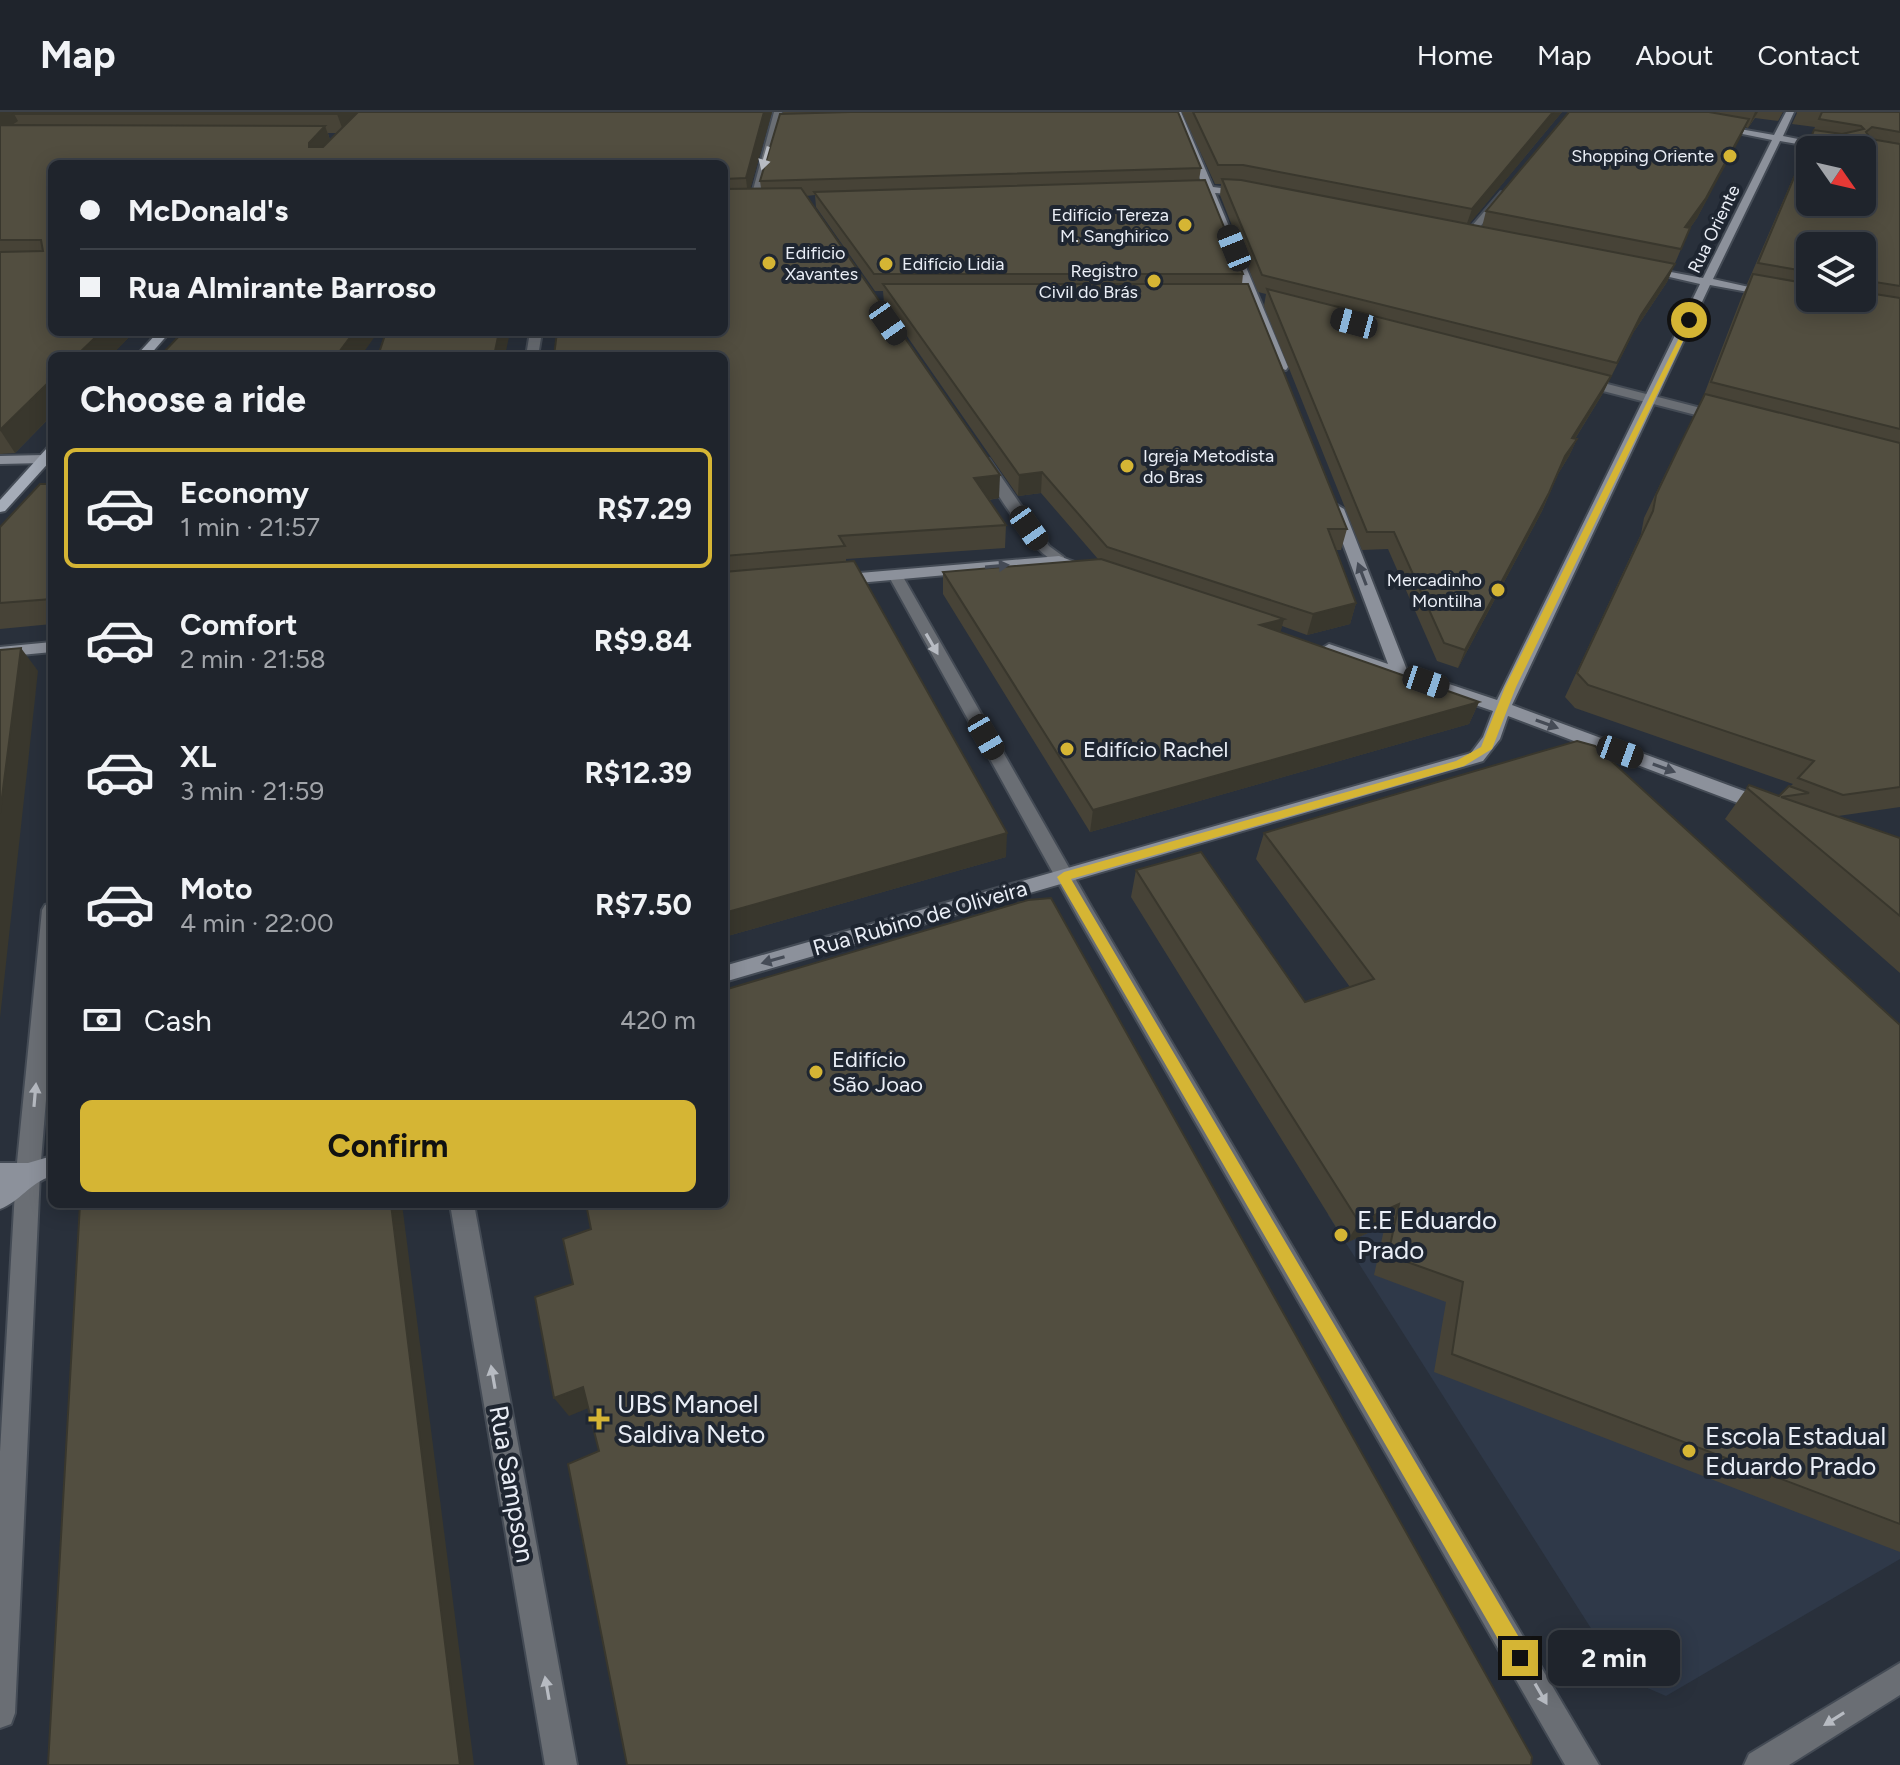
<!DOCTYPE html>
<html lang="en">
<head>
<meta charset="utf-8">
<style>
  body { margin:0; font-family:Figtree,sans-serif; background:#2c3038; color:#f1f3f6; height:100vh; display:flex; flex-direction:column; font-size:30px; white-space:nowrap }
  * { box-sizing:border-box; margin:0 }
  p { font-size:26px; color:#a1a4a9 }
  .icon { flex:none; width:44px; height:44px; fill:none; stroke:currentColor; stroke-width:2; stroke-linecap:round; stroke-linejoin:round }
  .map { position:relative; flex:1; overflow:hidden }
  .details { position:absolute; left:48px; top:240px; width:680px; height:856px; display:flex; flex-direction:column; background:#1f242c; border-radius:12px; box-shadow:0 4px 20px #0003,0 0 0 2px #3c4148 }
  .details>* { flex:none }
  .guide { position:absolute; left:48px; top:48px; width:680px; height:176px; border-radius:12px; box-shadow:0 4px 20px #0003,0 0 0 2px #3c4148; display:grid; align-content:center; height:176px; padding:0 32px; background:#1f242c }
  .needle { width:52px; rotate:124deg }
  .tools { position:absolute; left:1796px; top:24px; display:grid; gap:16px }
  .tools a { display:grid; place-items:center; width:80px; height:80px; border-radius:12px; background:#1f242c; box-shadow:0 4px 20px #0003,0 0 0 2px #3c4148; font-size:40px }
  .end { position:absolute; width:36px; height:36px; margin:-18px; border:10px solid #d5b534; background:#111; box-shadow:0 0 0 4px #111 }
  .from { border-radius:50% }
  .bubble { position:absolute; height:56px; border-radius:12px; background:#1f242c; box-shadow:0 4px 20px #0003,0 0 0 2px #3c4148; font-size:26px; font-weight:700; line-height:56px; text-align:center }
  .car { position:absolute; width:24px; height:48px; margin:-24px -12px; border-radius:10px; box-shadow:0 0 6px 2px #0007; background:linear-gradient(#222 24%,#8ab4d8 0 40%,#222 0 76%,#8ab4d8 0 86%,#222 0) }
  .guide b { display:flex; align-items:center; gap:28px; height:76px; font-size:30px }
  .guide b+b { border-top:2px solid #3c4148 }
  .guide i { width:20px; height:20px; background:#f1f3f6 }
  ul { padding:0; list-style:none }
  li { display:flex; align-items:center; gap:24px; height:120px; margin:0 16px 12px; padding:0 16px; border:4px solid transparent; border-radius:12px }
  li div { flex:1 }
  li b { display:block; font-size:30px }
  li em { font-style:normal; font-weight:700 }
  li.on { border-color:#d5b534 }
  li>.icon { width:72px; height:72px; stroke-width:1.5 }
  h2 { padding:0 32px; font-size:36px; line-height:96px }
  .pay { display:flex; align-items:center; gap:20px; height:88px; padding:0 32px; font-size:30px }
  .pay p { margin-inline-start:auto }
  .cta { display:flex; gap:16px; margin-top:auto; padding:16px 32px }
  .cta a { flex:1; height:92px; border-radius:12px; background:#d5b534; color:#111; font-size:32px; font-weight:700; line-height:92px; text-align:center }
  header { display:flex; align-items:center; gap:48px; box-sizing:border-box; height:112px; padding:0 40px; background:#1f242c; border-bottom:2px solid #3c4148 }
  header strong { font-size:38px }
  nav { display:flex; gap:44px; margin-inline-start:auto; font-size:28px }
  .map>svg:first-child { display:block }
</style>
</head>
<body>
<header>
<strong>Map</strong>
<nav><a>Home</a><a>Map</a><a>About</a><a>Contact</a></nav>
</header>
<div class="map">
<svg width="1900" height="1653" viewBox="0 0 1900 1653">
  <rect width="100%" height="100%" fill="#29303b"/>
  <!-- built -->
  <path fill="#2f3949" d="M 1463,1050 L 1900,1231 L 1900,1447 L 1666,1584 L 1622,1565 L 1328,1103 Z"/>
  <g fill="none" stroke-linecap="round" stroke-linejoin="round">
    <defs>
      <path id="lane" d="M 1501,80 L 1504,85 L 1471,126 L 1465,126 L 1465,122 Z"/>
      <g id="street">
        <path d="M 774,0 L 782,0 L 757,91 L 749,93 Z"/>
        <path d="M 530,220 L 542,220 L 538,244 L 526,244 Z"/>
        <path d="M 1580,265 L 1728,303 L 1729,306 L 1723,310 L 1576,272 L 1576,266 Z"/>
        <path d="M 979,347 L 989,347 L 1049,434 L 1064,445 L 1064,451 C 1039,456 992,371 977,350 Z"/>
        <path d="M 895,459 L 902,463 L 1092,796 L 1599,1653 L 1565,1653 L 1078,806 L 888,463 Z"/>
        <path d="M 52,791 L 52,914 L 40,1061 L 15,1601 L 11,1612 L 0,1616 L 0,1340 L 16,1061 L 42,798 L 45,793 Z"/>
        <path d="M 450,1092 L 474,1092 L 577,1653 L 545,1653 Z"/>
        <path d="M 1900,1551 L 1900,1583 L 1789,1653 L 1744,1653 L 1749,1642 Z"/>
      </g>
      <g id="secondary">
        <path d="M 1173,0 L 1181,0 L 1213,75 L 1253,80 L 1248,83 L 1215,81 L 1288,255 L 1286,258 L 1276,255 L 1205,81 L 1179,77 L 1184,74 L 1203,75 Z"/>
        <path d="M 1786,0 L 1794,0 L 1783,24 L 1853,38 L 1832,38 L 1780,29 L 1713,167 L 1776,181 L 1770,184 L 1710,173 L 1512,593 L 1771,689 L 1774,694 L 1771,699 L 1759,699 L 1508,604 L 1500,627 L 1483,649 L 724,870 L 724,854 L 1471,641 L 1483,625 L 1493,599 L 1323,541 L 1321,537 L 1329,532 L 1388,552 L 1330,397 L 1337,393 L 1344,397 L 1407,558 L 1497,588 L 1700,172 L 1639,158 L 1644,155 L 1703,166 L 1772,28 L 1713,16 L 1717,13 L 1774,23 Z"/>
        <path d="M 0,344 L 44,343 L 51,347 L 44,351 L 0,352 Z"/>
        <path d="M 1059,444 L 1096,458 L 1089,462 L 1058,453 L 836,473 L 828,468 L 836,463 Z"/>
        <path d="M 52,530 L 52,540 L 0,545 L 0,535 Z"/>
        <path d="M 52,1044 L 52,1064 C 29,1071 21,1089 0,1097 L 0,1051 L 28,1051 Z"/>
      </g>
      <g id="primary">
        <path d="M 158,220 L 170,220 L 149,244 L 136,244 Z"/>
        <path d="M 52,335 L 52,347 L 5,399 L 0,400 L 0,388 L 47,336 Z"/>
      </g>
    </defs>
    <!-- lane casing -->
    <use href="#lane" stroke="#444b55" stroke-width="4"/>
    <!-- street casing -->
    <use href="#street" stroke="#444b55" stroke-width="4"/>
    <!-- secondary casing -->
    <use href="#secondary" stroke="#444b55" stroke-width="4"/>
    <!-- primary casing -->
    <use href="#primary" stroke="#444b55" stroke-width="4"/>
    <!-- lane -->
    <use href="#lane" fill="#6a6e74" fill-rule="evenodd"/>
    <!-- street -->
    <use href="#street" fill="#6a6e74" fill-rule="evenodd"/>
    <!-- secondary -->
    <use href="#secondary" fill="#8c919b" fill-rule="evenodd"/>
    <!-- primary -->
    <use href="#primary" fill="#a5acb8" fill-rule="evenodd"/>
  </g>
  <!-- wall -->
  <g fill="#474337" fill-rule="evenodd">
    <path d="M 0,0 L 772,0 L 750,77 L 761,76 L 760,69 L 783,0 L 1178,0 L 1201,56 L 1199,68 L 1243,162 L 1242,172 L 1347,417 L 1341,438 L 1336,438 L 1356,491 L 1350,512 L 1307,523 L 1282,514 L 1280,520 L 1479,590 L 1469,612 L 1090,720 L 943,482 L 943,460 L 1098,447 L 1041,381 L 1018,384 L 884,191 L 883,179 L 875,179 L 816,95 L 815,83 L 806,84 L 999,386 L 989,388 L 1006,413 L 1005,436 L 846,447 L 846,450 L 1006,745 L 724,825 L 724,52 L 52,52 L 52,220 L 134,220 L 15,341 L 0,342 ZM 328,21 L 337,21 L 330,28 Z"/>
    <path d="M 1182,0 L 1562,0 L 1469,112 L 1482,115 L 1486,99 L 1569,0 L 1783,0 L 1778,9 L 1755,6 L 1748,16 L 1745,15 L 1697,106 L 1690,116 L 1667,170 L 1633,221 L 1603,281 L 1575,327 L 1577,327 L 1569,344 L 1558,362 L 1542,399 L 1458,556 L 1437,549 L 1388,437 L 1362,438 L 1264,194 L 1266,182 L 1258,180 L 1220,83 L 1221,72 L 1215,72 Z"/>
    <path d="M 1796,0 L 1900,0 L 1900,695 L 1838,704 L 1900,726 L 1900,861 L 1725,707 L 1749,673 L 1779,684 L 1793,672 L 1575,596 L 1565,585 L 1641,422 L 1644,406 L 1665,362 L 1700,293 L 1742,184 L 1748,172 L 1747,172 L 1815,15 L 1792,12 L 1797,1 ZM 1810,134 L 1862,134 L 1862,186 L 1810,186 Z"/>
    <path d="M 52,372 L 52,512 L 0,517 L 0,415 Z"/>
    <path d="M 1264,721 L 1900,913 L 1900,1440 L 1434,1260 L 1446,1190 L 1374,1163 L 1385,1113 L 1346,1131 L 1131,785 L 1136,758 L 1305,890 L 1350,875 L 1256,747 Z"/>
  </g>
  <!-- shaded-wall -->
  <g fill="#39372d">
    <path d="M 0,0 L 32,0 L 14,2 L 18,9 L 0,21 Z"/>
    <path d="M 340,0 L 364,0 L 344,21 L 337,2 Z"/>
    <path d="M 764,0 L 772,0 L 748,85 L 746,66 Z"/>
    <path d="M 1553,0 L 1562,0 L 1465,117 L 1472,97 Z"/>
    <path d="M 1755,0 L 1758,0 L 1748,16 Z"/>
    <path d="M 1749,7 L 1741,25 L 1697,106 L 1676,136 L 1685,115 Z"/>
    <path d="M 325,14 L 332,33 L 316,52 L 309,35 L 309,31 Z"/>
    <path d="M 1675,152 L 1667,170 L 1633,221 L 1609,270 L 1641,203 Z"/>
    <path d="M 101,220 L 134,220 L 111,244 L 76,244 Z"/>
    <path d="M 354,220 L 378,220 L 361,244 L 336,244 Z"/>
    <path d="M 499,220 L 510,220 L 505,244 L 494,244 Z"/>
    <path d="M 1611,264 L 1603,281 L 1565,343 L 1572,326 Z"/>
    <path d="M 52,267 L 52,303 L 15,341 L 0,318 Z"/>
    <path d="M 1577,327 L 1569,344 L 1558,362 L 1565,344 Z"/>
    <path d="M 1042,360 L 1041,381 L 1018,384 L 1019,363 Z"/>
    <path d="M 1000,363 L 999,386 L 974,390 L 974,366 Z"/>
    <path d="M 1549,381 L 1542,399 L 1458,556 L 1465,538 Z"/>
    <path d="M 1356,491 L 1350,512 L 1307,523 L 1313,502 Z"/>
    <path d="M 1284,507 L 1278,530 L 1260,513 Z"/>
    <path d="M 21,536 L 38,559 L 0,906 L 0,701 Z"/>
    <path d="M 1479,590 L 1469,612 L 1090,720 L 1093,698 Z"/>
    <path d="M 1007,721 L 1006,745 L 724,825 L 724,801 Z"/>
    <path d="M 391,1092 L 402,1092 L 474,1653 L 460,1653 Z"/>
    <path d="M 1399,1092 L 1385,1113 L 1346,1131 L 1359,1110 Z"/>
    <path d="M 583,1275 L 596,1293 L 569,1304 L 554,1286 Z"/>
  </g>
  <!-- building -->
  <g fill="#524e40" stroke="#39372d" stroke-width="2" fill-rule="evenodd">
    <path d="M 16,0 L 340,0 L 337,2 L 14,2 Z"/>
    <path d="M 358,0 L 764,0 L 746,66 L 724,67 L 724,52 L 52,52 L 52,220 L 101,220 L 76,244 L 52,244 L 52,267 L 0,318 L 0,140 L 43,139 L 41,128 L 0,128 L 0,13 L 325,14 L 309,31 L 309,35 L 323,35 Z"/>
    <path d="M 850,0 L 1178,0 L 1201,56 L 760,69 L 780,2 Z"/>
    <path d="M 1193,0 L 1553,0 L 1472,97 L 1243,53 L 1218,53 Z"/>
    <path d="M 1569,0 L 1709,0 L 1749,7 L 1706,86 L 1685,115 L 1690,116 L 1681,137 L 1486,99 Z"/>
    <path d="M 1822,0 L 1900,0 L 1900,20 L 1872,15 L 1866,20 L 1871,27 L 1900,32 L 1900,174 L 1862,168 L 1862,134 L 1810,134 L 1810,160 L 1758,151 L 1814,18 L 1842,22 L 1864,17 L 1861,14 L 1819,7 ZM 1810,38 L 1862,38 L 1862,90 L 1810,90 Z"/>
    <path d="M 1222,67 L 1241,68 L 1675,152 L 1641,203 L 1617,251 L 1262,163 Z"/>
    <path d="M 1205,68 L 1243,162 L 874,162 L 814,80 Z"/>
    <path d="M 801,76 L 1000,363 L 974,366 L 1006,413 L 839,424 L 845,434 L 724,444 L 724,244 L 554,244 L 557,220 L 724,220 L 724,77 Z"/>
    <path d="M 1753,162 L 1810,172 L 1810,186 L 1862,186 L 1862,180 L 1900,186 L 1900,317 L 1711,270 Z"/>
    <path d="M 883,172 L 1248,172 L 1347,417 L 1328,417 L 1356,491 L 1313,502 L 1107,435 L 1042,360 L 1019,363 Z"/>
    <path d="M 1267,177 L 1611,264 L 1572,326 L 1577,327 L 1565,344 L 1549,381 L 1465,538 L 1444,531 L 1394,420 L 1367,420 Z"/>
    <path d="M 183,220 L 354,220 L 336,244 L 160,244 Z"/>
    <path d="M 386,220 L 499,220 L 494,244 L 378,244 Z"/>
    <path d="M 1705,282 L 1900,331 L 1900,675 L 1843,683 L 1798,666 L 1814,649 L 1588,573 L 1577,561 L 1653,399 L 1656,383 L 1677,339 Z"/>
    <path d="M 40,372 L 52,372 L 52,487 L 0,491 L 0,415 Z"/>
    <path d="M 1101,447 L 1284,507 L 1260,513 L 1479,590 L 1093,698 L 943,460 Z"/>
    <path d="M 854,449 L 1007,721 L 724,801 L 724,460 Z"/>
    <path d="M 21,536 L 0,701 L 0,538 Z"/>
    <path d="M 1577,629 L 1595,634 L 1900,913 L 1900,1412 L 1452,1242 L 1463,1170 L 1388,1143 L 1399,1092 L 1359,1110 L 1136,758 L 1201,740 L 1305,890 L 1374,867 L 1264,721 Z"/>
    <path d="M 1749,673 L 1779,684 L 1789,674 L 1809,681 L 1781,685 L 1900,726 L 1900,804 L 1747,676 Z"/>
    <path d="M 1051,786 L 1532,1645 L 1531,1653 L 627,1653 L 568,1352 L 599,1339 L 583,1275 L 554,1286 L 535,1185 L 573,1172 L 563,1127 L 591,1117 L 586,1092 L 724,1092 L 724,878 L 1028,788 Z"/>
    <path d="M 80,1092 L 391,1092 L 460,1653 L 48,1653 Z"/>
  </g>
  <!-- one-way arrows -->
  <defs><path id="oneway-solid" d="M-6-.8H1V-3.2L6.5 0L1 3.2V.8H-6Z" transform="scale(2)"/></defs>
  <g fill="#b7bbc2">
    <use href="#oneway-solid" transform="translate(765 46) rotate(106)"/>
    <use href="#oneway-solid" transform="translate(932 532) rotate(60)"/>
    <use href="#oneway-solid" transform="translate(35 983) rotate(-85)"/>
    <use href="#oneway-solid" transform="translate(493 1265) rotate(-100)"/>
    <use href="#oneway-solid" transform="translate(547 1576) rotate(-100)"/>
    <use href="#oneway-solid" transform="translate(1541 1582) rotate(60)"/>
    <use href="#oneway-solid" transform="translate(1834 1607) rotate(148)"/>
  </g>
  <g fill="#454b56">
    <use href="#oneway-solid" transform="translate(997 454) rotate(-5)"/>
    <use href="#oneway-solid" transform="translate(1362 462) rotate(-111)"/>
    <use href="#oneway-solid" transform="translate(1547 612) rotate(20)"/>
    <use href="#oneway-solid" transform="translate(1664 656) rotate(20)"/>
    <use href="#oneway-solid" transform="translate(773 848) rotate(164)"/>
  </g>
  <!-- route -->
  <path fill="#d5b534" d="M 1689,206 L 1693,208 L 1516,575 L 1492,637 L 1464,654 L 1071,767 L 1527,1539 L 1530,1546 L 1527,1553 L 1520,1556 L 1513,1553 L 1057,765 L 1064,760 L 1456,649 L 1481,635 L 1505,575 Z"/>
  <!-- markers -->
  <g fill="#d5b534" stroke="#1f2631" stroke-width="3">
    <circle cx="1730" cy="44" r="8"/>
    <circle cx="1185" cy="113" r="8"/>
    <circle cx="769" cy="151" r="8"/>
    <circle cx="886" cy="152" r="8"/>
    <circle cx="1154" cy="169" r="8"/>
    <circle cx="1127" cy="354" r="8"/>
    <circle cx="1498" cy="478" r="8"/>
    <circle cx="1067" cy="637" r="8"/>
    <circle cx="816" cy="960" r="8"/>
    <circle cx="1341" cy="1123" r="8"/>
    <path d="M595 1295h8v8h8v8h-8v8h-8v-8h-8v-8h8z"/>
    <circle cx="1689" cy="1339" r="8"/>
  </g>
  <g text-anchor="middle" dominant-baseline="central" stroke-width="8" stroke-linejoin="round" paint-order="stroke">
    <!-- far-poi labels -->
    <g font-size="18" fill="#eaeef6" stroke="#1f2631" text-anchor="end">
      <text x="1714" y="44">Shopping Oriente</text>
      <text x="1169" y="103">Edifício Tereza<tspan x="1169" dy="21">M. Sanghirico</tspan></text>
      <text x="785" y="141" text-anchor="start">Edificio<tspan x="785" dy="21">Xavantes</tspan></text>
      <text x="902" y="152" text-anchor="start">Edifício Lidia</text>
      <text x="1138" y="159">Registro<tspan x="1138" dy="21">Civil do Brás</tspan></text>
      <text x="1143" y="344" text-anchor="start">Igreja Metodista<tspan x="1143" dy="21">do Bras</tspan></text>
      <text x="1482" y="468">Mercadinho<tspan x="1482" dy="21">Montilha</tspan></text>
    </g>
    <!-- far-street labels -->
    <g font-size="18" fill="#eaeef6" stroke="#1f2631">
      <text transform="translate(1714 117) rotate(-64)">Rua Oriente</text>
    </g>
    <!-- poi labels -->
    <g font-size="22" fill="#eaeef6" stroke="#1f2631" text-anchor="start">
      <text x="1083" y="637">Edifício Rachel</text>
      <text x="832" y="947">Edifício<tspan x="832" dy="25">São Joao</tspan></text>
    </g>
    <!-- street labels -->
    <g font-size="22" fill="#eaeef6" stroke="#1f2631">
      <text transform="translate(920 806) rotate(-16)">Rua Rubino de Oliveira</text>
    </g>
    <!-- near-poi labels -->
    <g font-size="26" fill="#eaeef6" stroke="#1f2631" text-anchor="start">
      <text x="1357" y="1108">E.E Eduardo<tspan x="1357" dy="30">Prado</tspan></text>
      <text x="617" y="1292">UBS Manoel<tspan x="617" dy="30">Saldiva Neto</tspan></text>
      <text x="1705" y="1324">Escola Estadual<tspan x="1705" dy="30">Eduardo Prado</tspan></text>
    </g>
    <!-- near-street labels -->
    <g font-size="26" fill="#eaeef6" stroke="#1f2631">
      <text transform="translate(512 1372) rotate(80)">Rua Sampson</text>
    </g>
  </g>
</svg>
<div class="tools">
<a><svg class="needle" viewBox="-14 -14 28 28"><path d="M0-13l5 13h-10z" fill="#e53935"/><path d="M0 13l5-13h-10z" fill="#a1a4a9"/></svg></a>
<a><svg class="icon" aria-label="layers" viewBox="0 0 24 24"><path d="M12 4l9 5-9 5-9-5zM3 14l9 5 9-5"/></svg></a>
</div>
<i class="end from" style="left:1689px;top:208px"></i>
<i class="end" style="left:1520px;top:1546px"></i>
<div class="bubble" style="left:1548px;top:1518px;width:132px">2 min</div>
<i class="car" style="left:1234px;top:136px;rotate:338deg"></i>
<i class="car" style="left:888px;top:211px;rotate:145deg"></i>
<i class="car" style="left:1354px;top:211px;rotate:285deg"></i>
<i class="car" style="left:1029px;top:416px;rotate:145deg"></i>
<i class="car" style="left:1426px;top:570px;rotate:109deg"></i>
<i class="car" style="left:986px;top:625px;rotate:150deg"></i>
<i class="car" style="left:1620px;top:640px;rotate:110deg"></i>
<div class="guide">
<b><i class="from"></i>McDonald's</b>
<b><i></i>Rua Almirante Barroso</b>
</div>
<section class="details">
<h2>Choose a ride</h2>
<ul>
<li class="on"><svg class="icon" aria-label="car" viewBox="0 0 24 24"><path d="M5 17H2v-5l4-1 3-4h7l3 4 3 1v5h-3M9 17h6M6 11h13"/><circle cx="7" cy="17" r="2"/><circle cx="17" cy="17" r="2"/></svg><div><b>Economy</b><p>1 min · 21:57</p></div><em>R$7.29</em></li>
<li><svg class="icon" aria-label="car" viewBox="0 0 24 24"><path d="M5 17H2v-5l4-1 3-4h7l3 4 3 1v5h-3M9 17h6M6 11h13"/><circle cx="7" cy="17" r="2"/><circle cx="17" cy="17" r="2"/></svg><div><b>Comfort</b><p>2 min · 21:58</p></div><em>R$9.84</em></li>
<li><svg class="icon" aria-label="car" viewBox="0 0 24 24"><path d="M5 17H2v-5l4-1 3-4h7l3 4 3 1v5h-3M9 17h6M6 11h13"/><circle cx="7" cy="17" r="2"/><circle cx="17" cy="17" r="2"/></svg><div><b>XL</b><p>3 min · 21:59</p></div><em>R$12.39</em></li>
<li><svg class="icon" aria-label="car" viewBox="0 0 24 24"><path d="M5 17H2v-5l4-1 3-4h7l3 4 3 1v5h-3M9 17h6M6 11h13"/><circle cx="7" cy="17" r="2"/><circle cx="17" cy="17" r="2"/></svg><div><b>Moto</b><p>4 min · 22:00</p></div><em>R$7.50</em></li>
</ul>
<div class="pay"><svg class="icon" aria-label="cash" viewBox="0 0 24 24"><path d="M3 7h18v10H3z"/><circle cx="12" cy="12" r="2"/></svg>Cash<p>420 m</p></div>
<div class="cta"><a>Confirm</a></div>
</section>
</div>
</body>
</html>
